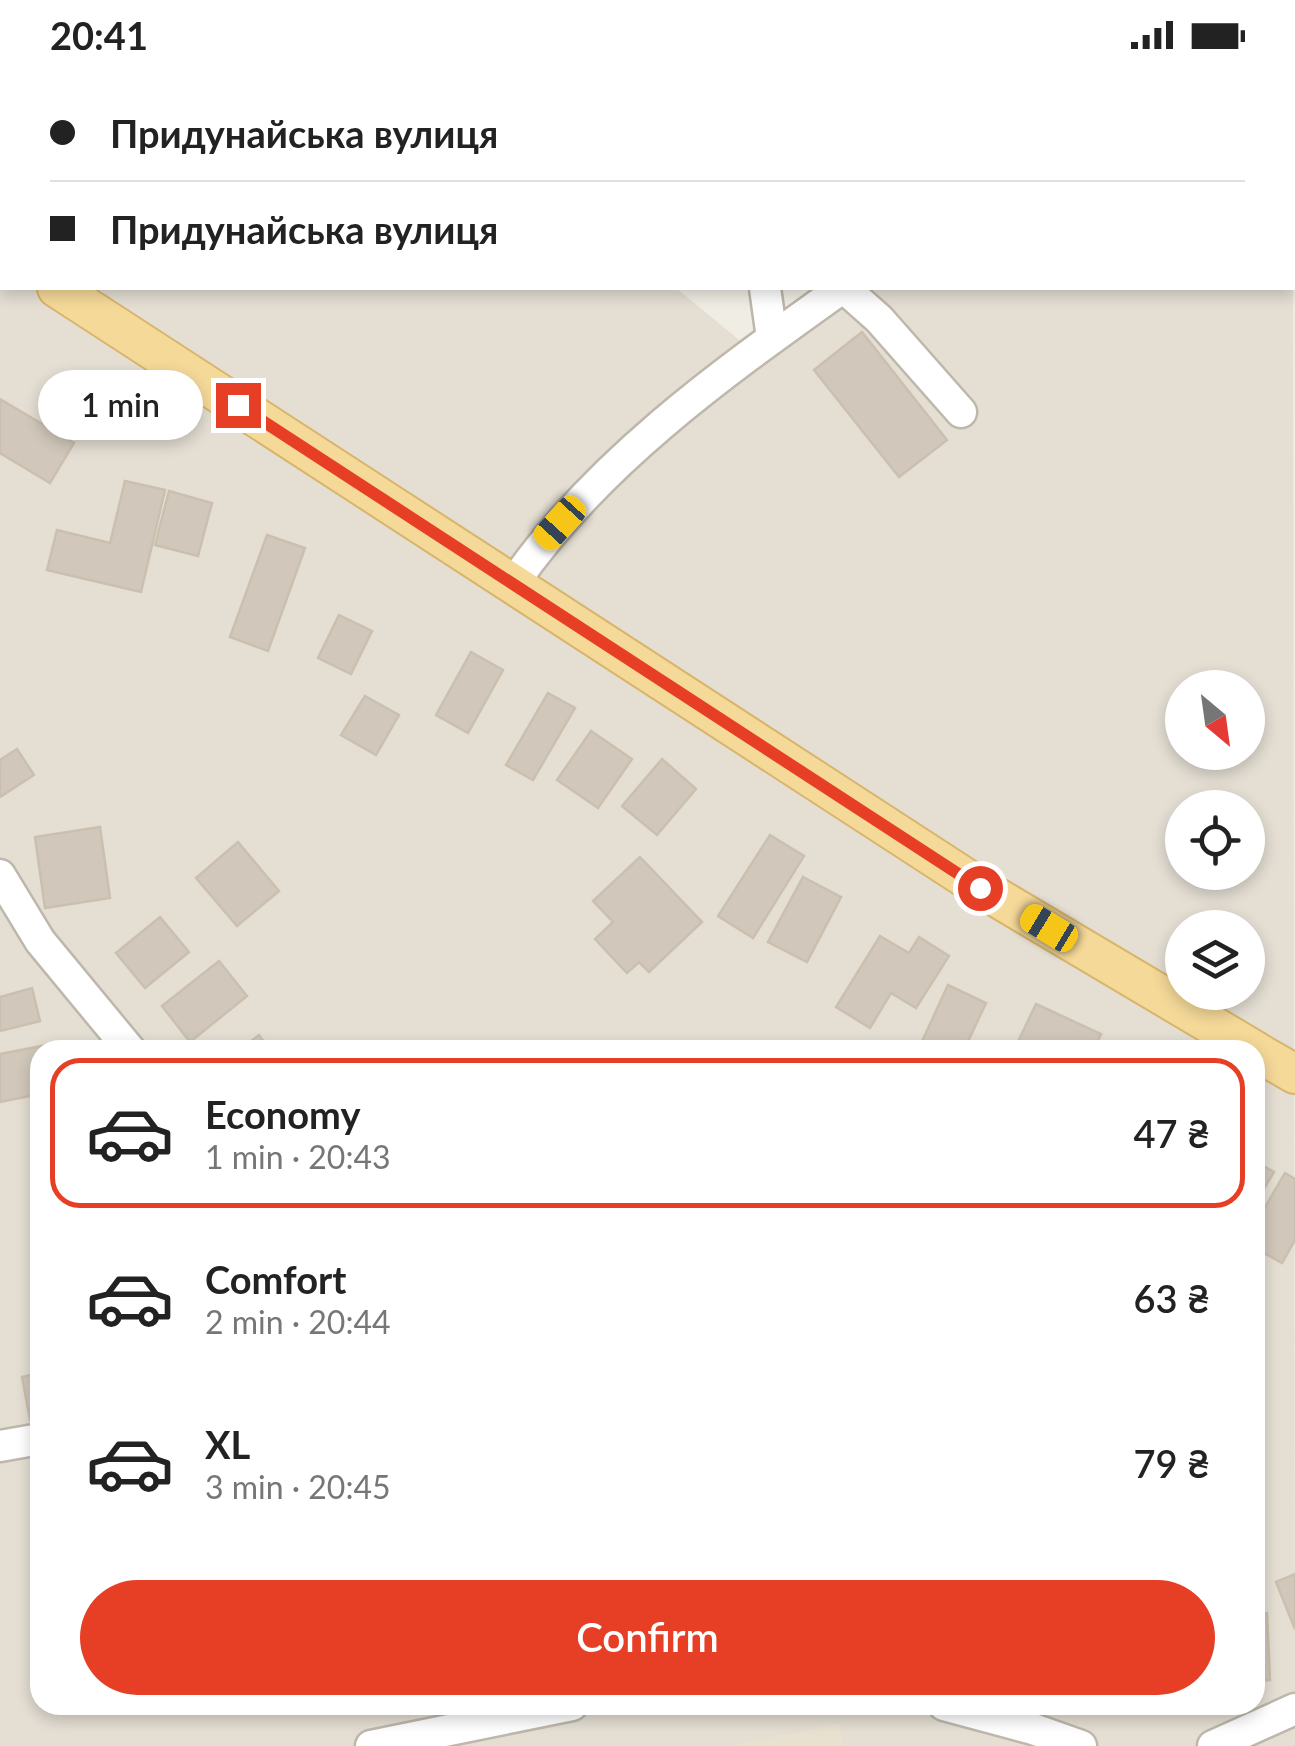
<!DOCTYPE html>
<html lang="en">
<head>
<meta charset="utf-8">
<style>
  body { margin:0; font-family:Lato,sans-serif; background:#f2f2f2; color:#222; height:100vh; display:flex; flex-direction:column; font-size:38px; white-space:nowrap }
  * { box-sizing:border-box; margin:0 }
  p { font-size:32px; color:#767676 }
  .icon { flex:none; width:55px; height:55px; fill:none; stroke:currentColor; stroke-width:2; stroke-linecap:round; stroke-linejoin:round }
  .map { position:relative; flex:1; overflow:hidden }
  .sheet { position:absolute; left:30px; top:970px; width:1235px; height:675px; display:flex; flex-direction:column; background:#fff; border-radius:30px; box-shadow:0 5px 15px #0003 }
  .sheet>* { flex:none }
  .top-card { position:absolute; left:0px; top:0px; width:1295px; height:220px; box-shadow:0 5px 15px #0003; display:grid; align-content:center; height:220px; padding:0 50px; background:#fff }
  .needle { width:65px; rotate:151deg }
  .fabs { position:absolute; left:1165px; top:600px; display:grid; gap:20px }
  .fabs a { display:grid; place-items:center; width:100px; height:100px; border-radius:50%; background:#fff; box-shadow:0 5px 15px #0003; font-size:50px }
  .end { position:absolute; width:45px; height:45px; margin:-22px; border:12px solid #e73f25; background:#fff; box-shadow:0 0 0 5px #fff }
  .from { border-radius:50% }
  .bubble { position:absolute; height:70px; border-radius:35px; background:#fff; box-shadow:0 5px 15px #0003; font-size:32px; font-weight:600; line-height:70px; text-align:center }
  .car { position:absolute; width:30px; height:60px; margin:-30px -15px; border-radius:12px; box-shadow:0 0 8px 2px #0007; background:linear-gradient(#f5c518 24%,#345 0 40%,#f5c518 0 76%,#345 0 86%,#f5c518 0) }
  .top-card b { display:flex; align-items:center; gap:35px; height:95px; font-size:38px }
  .top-card b+b { border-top:2px solid #e0e0e0 }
  .top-card i { width:25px; height:25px; background:#222 }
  ul { padding:18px 0 0; list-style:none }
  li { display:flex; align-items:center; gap:30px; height:150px; margin:0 20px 15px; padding:0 30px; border:5px solid transparent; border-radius:30px }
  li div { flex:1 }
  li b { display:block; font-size:38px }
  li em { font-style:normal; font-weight:600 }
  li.selected { border-color:#e73f25 }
  li>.icon { width:90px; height:90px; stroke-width:1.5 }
  .primary-button { display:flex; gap:20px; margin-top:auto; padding:20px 50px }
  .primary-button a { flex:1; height:115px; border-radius:60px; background:#e73f25; color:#fff; font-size:40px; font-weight:600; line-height:115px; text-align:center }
  .status { display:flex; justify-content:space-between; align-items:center; height:70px; padding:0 50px; background:#fff; direction:ltr }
  .status svg { height:28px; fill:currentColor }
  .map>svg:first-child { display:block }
</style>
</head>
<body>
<div class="status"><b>20:41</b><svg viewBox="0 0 49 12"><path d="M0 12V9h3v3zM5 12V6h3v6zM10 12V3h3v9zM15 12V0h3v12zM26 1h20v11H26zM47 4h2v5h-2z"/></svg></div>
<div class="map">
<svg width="1295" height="1676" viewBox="0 0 1295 1676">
  <rect width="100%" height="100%" fill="#f0ede4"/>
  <!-- residential -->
  <path fill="#e4ded3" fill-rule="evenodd" d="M 0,0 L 417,2 L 2,2 L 2,218 L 676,218 L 744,274 L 812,218 L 1292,218 L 1293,114 L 1295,1676 L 0,1676 ZM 1182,618 L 1248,618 L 1248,682 L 1182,682 ZM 1182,738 L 1248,738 L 1248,802 L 1182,802 ZM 1182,858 L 1248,858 L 1248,922 L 1182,922 ZM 40,980 L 1255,980 L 1255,1635 L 40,1635 Z"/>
  <!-- education -->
  <path fill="#e9e1cf" d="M 839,1654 L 844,1676 L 726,1676 Z"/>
  <!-- building -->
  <g fill="#d1c8bb" stroke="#cbc0af" stroke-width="2.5">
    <path d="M 862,262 L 947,370 L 899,407 L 814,300 Z"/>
    <path d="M 0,329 L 74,373 L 50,413 L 0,383 Z"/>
    <path d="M 125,411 L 165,420 L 141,522 L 47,500 L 57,460 L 110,473 Z"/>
    <path d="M 169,421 L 212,433 L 198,486 L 155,475 Z"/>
    <path d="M 267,465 L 305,478 L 268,581 L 230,567 Z"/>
    <path d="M 339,545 L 372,561 L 351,604 L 318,588 Z"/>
    <path d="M 471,582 L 503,600 L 468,663 L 436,645 Z"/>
    <path d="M 548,623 L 575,638 L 533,710 L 506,695 Z"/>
    <path d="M 365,626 L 399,645 L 376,685 L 341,665 Z"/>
    <path d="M 591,661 L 632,689 L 598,738 L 557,710 Z"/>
    <path d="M 17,679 L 34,705 L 0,727 L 0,690 Z"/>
    <path d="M 662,689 L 696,719 L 657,765 L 622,736 Z"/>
    <path d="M 100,757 L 110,828 L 45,838 L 35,767 Z"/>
    <path d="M 770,765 L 804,786 L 753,868 L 718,846 Z"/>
    <path d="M 238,772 L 279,821 L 237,856 L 196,808 Z"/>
    <path d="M 640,787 L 702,852 L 649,902 L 639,892 L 627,903 L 595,869 L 613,852 L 593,831 Z"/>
    <path d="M 803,807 L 841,827 L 807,892 L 768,872 Z"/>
    <path d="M 160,847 L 189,882 L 145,918 L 116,883 Z"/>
    <path d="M 880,866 L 909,883 L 919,867 L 949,886 L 916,938 L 891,923 L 870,958 L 836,937 Z"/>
    <path d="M 219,891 L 247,926 L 190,972 L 162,936 Z"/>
    <path d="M 948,915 L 986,933 L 964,980 L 918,980 Z"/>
    <path d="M 32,918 L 40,951 L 0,961 L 0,927 Z"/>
    <path d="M 1036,934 L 1101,964 L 1094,980 L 1014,980 Z"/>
    <path d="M 259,965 L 270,980 L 240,980 Z"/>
    <path d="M 57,973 L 59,980 L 40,980 L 40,1024 L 0,1032 L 0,984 Z"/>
    <path d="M 1255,1091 L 1274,1102 L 1255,1134 Z"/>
    <path d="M 1285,1103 L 1295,1109 L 1295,1170 L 1282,1193 L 1255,1178 L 1255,1154 Z"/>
    <path d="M 40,1303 L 40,1348 L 30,1350 L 22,1307 Z"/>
    <path d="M 1295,1504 L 1295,1559 L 1276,1512 Z"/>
    <path d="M 1267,1543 L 1270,1610 L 1255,1611 L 1255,1544 Z"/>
  </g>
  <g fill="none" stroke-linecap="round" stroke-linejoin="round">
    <defs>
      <g id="minor">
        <path d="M 709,0 L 712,2"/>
        <path d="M 829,0 L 829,2"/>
        <path d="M 1249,0 L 1251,2"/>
        <path d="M 562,2 L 564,0"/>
        <path d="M 650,2 L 651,0"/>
        <path d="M 1079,2 L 1081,0"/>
        <path d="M 1292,72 L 1295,76"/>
        <path d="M 765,218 L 772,268"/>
        <path d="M 844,218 L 879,249 L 961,342"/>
        <path d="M 513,514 C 597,392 723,303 842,218"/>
        <path d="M 0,805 L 40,871 L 130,980"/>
        <path d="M 0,1376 L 40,1369"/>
        <path d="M 944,1635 L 1033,1659 L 1081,1676"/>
        <path d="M 371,1676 L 572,1635"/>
        <path d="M 1213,1676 L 1295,1639"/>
      </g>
      <g id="major">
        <path d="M 0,183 L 2,184"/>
        <path d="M 57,218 L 981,818 L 1254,980"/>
        <path d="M 1255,981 L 1295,1004"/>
      </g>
    </defs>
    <!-- minor casing -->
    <use href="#minor" stroke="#beb7ab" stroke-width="35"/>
    <!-- major casing -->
    <use href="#major" stroke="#d8b56b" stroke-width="42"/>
    <!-- minor -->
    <use href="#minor" stroke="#fff" stroke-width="30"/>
    <!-- major -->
    <use href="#major" stroke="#f5d999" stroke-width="38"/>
  </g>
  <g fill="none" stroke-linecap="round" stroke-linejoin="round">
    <!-- route -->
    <path stroke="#e73f25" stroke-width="12" d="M 238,335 L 980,818"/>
  </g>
</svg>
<div class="fabs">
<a><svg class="needle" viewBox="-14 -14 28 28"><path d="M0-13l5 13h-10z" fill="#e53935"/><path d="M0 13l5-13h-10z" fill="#767676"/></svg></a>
<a><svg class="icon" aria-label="locate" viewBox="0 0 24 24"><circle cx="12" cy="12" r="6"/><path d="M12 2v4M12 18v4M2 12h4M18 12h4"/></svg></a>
<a><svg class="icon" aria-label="layers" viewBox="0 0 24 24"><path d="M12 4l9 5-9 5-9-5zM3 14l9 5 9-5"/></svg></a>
</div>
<i class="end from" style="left:980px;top:818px"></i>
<i class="end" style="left:238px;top:335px"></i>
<div class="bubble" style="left:38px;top:300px;width:165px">1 min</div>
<i class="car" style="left:560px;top:453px;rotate:222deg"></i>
<i class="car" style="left:1049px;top:858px;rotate:301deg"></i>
<div class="top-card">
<b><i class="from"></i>Придунайська вулиця</b>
<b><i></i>Придунайська вулиця</b>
</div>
<section class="sheet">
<ul>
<li class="selected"><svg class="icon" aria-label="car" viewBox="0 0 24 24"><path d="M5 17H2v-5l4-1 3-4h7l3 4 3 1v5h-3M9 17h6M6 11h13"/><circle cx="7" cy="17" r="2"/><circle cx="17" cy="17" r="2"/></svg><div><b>Economy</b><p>1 min · 20:43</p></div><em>47 ₴</em></li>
<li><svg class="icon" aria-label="car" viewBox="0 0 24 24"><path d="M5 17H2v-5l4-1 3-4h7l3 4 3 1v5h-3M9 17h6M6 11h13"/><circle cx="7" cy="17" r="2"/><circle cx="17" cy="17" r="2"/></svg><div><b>Comfort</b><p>2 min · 20:44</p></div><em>63 ₴</em></li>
<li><svg class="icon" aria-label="car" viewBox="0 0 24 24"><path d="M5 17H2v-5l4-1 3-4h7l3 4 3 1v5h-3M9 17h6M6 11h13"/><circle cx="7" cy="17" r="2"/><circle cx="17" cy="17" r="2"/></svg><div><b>XL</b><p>3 min · 20:45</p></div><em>79 ₴</em></li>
</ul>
<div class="primary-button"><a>Confirm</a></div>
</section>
</div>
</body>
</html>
